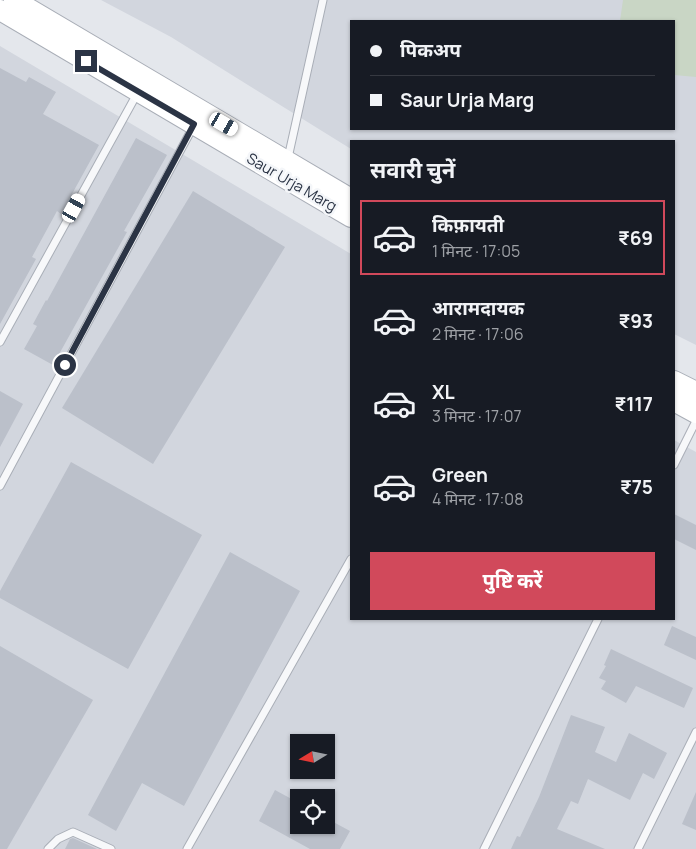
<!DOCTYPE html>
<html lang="hi">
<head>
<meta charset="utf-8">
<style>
  body { margin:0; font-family:Manrope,"Noto Sans Devanagari",sans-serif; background:#20242c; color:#f1f3f6; height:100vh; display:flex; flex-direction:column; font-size:19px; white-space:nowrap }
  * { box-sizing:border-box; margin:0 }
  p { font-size:16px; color:#9ea1a6 }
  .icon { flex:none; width:28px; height:28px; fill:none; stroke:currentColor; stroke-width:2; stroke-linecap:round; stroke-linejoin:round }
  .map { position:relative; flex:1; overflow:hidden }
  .side { position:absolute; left:350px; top:140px; width:325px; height:480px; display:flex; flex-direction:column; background:#171b24; border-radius:0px; box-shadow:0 1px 4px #0004 }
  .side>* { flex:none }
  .banner { position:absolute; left:350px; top:20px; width:325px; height:110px; border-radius:0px; box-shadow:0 1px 4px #0004; display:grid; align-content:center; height:110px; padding:0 20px; background:#171b24 }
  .needle { width:32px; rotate:260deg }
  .controls { position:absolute; left:290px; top:734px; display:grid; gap:10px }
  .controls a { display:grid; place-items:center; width:45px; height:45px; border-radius:0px; background:#171b24; box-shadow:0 1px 4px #0004; font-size:25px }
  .end { position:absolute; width:22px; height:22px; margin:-11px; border:6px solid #2b3445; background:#fff; box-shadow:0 0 0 2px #fff }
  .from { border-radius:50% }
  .car { position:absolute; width:15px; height:30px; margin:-15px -8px; border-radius:6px; box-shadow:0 0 4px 1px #0007; background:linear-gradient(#fff 24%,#345 0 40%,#fff 0 76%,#345 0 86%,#fff 0) }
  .banner b { display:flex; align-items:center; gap:18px; height:48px; font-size:19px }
  .banner b+b { border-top:1px solid #363941 }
  .banner i { width:12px; height:12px; background:#f1f3f6 }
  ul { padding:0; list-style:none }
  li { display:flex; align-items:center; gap:15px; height:75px; margin:0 10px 8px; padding:0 10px; border:2px solid transparent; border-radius:0px }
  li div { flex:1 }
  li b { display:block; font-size:19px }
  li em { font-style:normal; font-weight:700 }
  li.selected { border-color:#d1495b }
  li>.icon { width:45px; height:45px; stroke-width:1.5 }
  h2 { padding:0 20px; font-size:22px; line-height:60px }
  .cta { display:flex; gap:10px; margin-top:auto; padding:10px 20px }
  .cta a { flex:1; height:58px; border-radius:0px; background:#d1495b; color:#fff; font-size:20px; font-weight:700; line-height:58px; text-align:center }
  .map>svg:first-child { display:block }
</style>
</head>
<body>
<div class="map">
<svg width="696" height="849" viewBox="0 0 696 849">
  <rect width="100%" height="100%" fill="#e4e7ec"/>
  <!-- built -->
  <g fill="#d2d6de" fill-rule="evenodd">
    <path d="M 101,0 L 696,0 L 696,345 L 674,334 L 674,141 L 351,141 L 351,149 L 171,37 ZM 351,21 L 674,21 L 674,129 L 351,129 Z"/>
    <path d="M 0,46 L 351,254 L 351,619 L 674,619 L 674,440 L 696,452 L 696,849 L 0,849 ZM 299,742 L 326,742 L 326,770 L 299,770 ZM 299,798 L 326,798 L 326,825 L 299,825 Z"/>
  </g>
  <!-- green -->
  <path fill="#c9d6c5" d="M 623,0 L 696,0 L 696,77 L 674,75 L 674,21 L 620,21 Z"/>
  <!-- building -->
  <g fill="#bbc0ca">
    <path d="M 0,68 L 26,82 L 29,77 L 56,92 L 43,114 L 99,145 L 61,214 L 57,211 L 32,257 L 36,259 L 0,324 Z"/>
    <path d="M 136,138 L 167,155 L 124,231 L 127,232 L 53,365 L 24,349 L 37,326 L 33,324 L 46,300 L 47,301 Z"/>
    <path d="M 193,191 L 285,247 L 153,464 L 62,408 Z"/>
    <path d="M 0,391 L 23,404 L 0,447 Z"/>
    <path d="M 71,462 L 202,535 L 128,669 L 0,598 L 0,591 Z"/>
    <path d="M 674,514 L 696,525 L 696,550 L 674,539 Z"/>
    <path d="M 230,552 L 300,591 L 184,806 L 142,783 L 116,831 L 88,815 Z"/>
    <path d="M 672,626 L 696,637 L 696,660 L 664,645 Z"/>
    <path d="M 0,646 L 93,700 L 7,849 L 0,849 Z"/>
    <path d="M 611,649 L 693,688 L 684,708 L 636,686 L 626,703 L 601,689 L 606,681 L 599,678 L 606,666 L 604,665 Z"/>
    <path d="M 571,715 L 605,727 L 595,752 L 616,762 L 629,733 L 667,753 L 654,779 L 643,773 L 630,800 L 588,779 L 578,804 L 571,801 L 557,829 L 605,849 L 511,849 L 517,836 L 520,837 L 539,797 Z"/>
    <path d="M 275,790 L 299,803 L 299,825 L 326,825 L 326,818 L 350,831 L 340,849 L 310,849 L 259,821 Z"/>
    <path d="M 696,792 L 696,830 L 682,824 Z"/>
    <path d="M 73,838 L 97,849 L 98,849 L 65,849 L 70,839 Z"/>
  </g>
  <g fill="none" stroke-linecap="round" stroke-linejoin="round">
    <defs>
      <g id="lane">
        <path d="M 288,158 L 323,0"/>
        <path d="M 0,342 L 138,92"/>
        <path d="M 674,465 L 696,421"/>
        <path d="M 0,486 L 193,127"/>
        <path d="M 48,849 L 58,839 L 73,832 L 111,849"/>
        <path d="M 187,849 L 351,559"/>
        <path d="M 484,849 L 598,619"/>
        <path d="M 638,849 L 696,732"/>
      </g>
      <g id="secondary">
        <path d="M 14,0 L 351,199"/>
        <path d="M 0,10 L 351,217"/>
        <path d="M 674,381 L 696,392"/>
        <path d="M 674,401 L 696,413"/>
      </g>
    </defs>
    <!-- lane casing -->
    <use href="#lane" stroke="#a9aeb7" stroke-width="9"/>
    <!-- secondary casing -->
    <use href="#secondary" stroke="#a9aeb7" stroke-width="22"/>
    <!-- lane -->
    <use href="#lane" stroke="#f7f8fa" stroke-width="7"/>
    <!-- secondary -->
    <use href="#secondary" stroke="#fff" stroke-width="20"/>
  </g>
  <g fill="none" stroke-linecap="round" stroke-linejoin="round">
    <!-- route -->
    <path stroke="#2b3445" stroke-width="6" d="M 65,365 L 194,124 L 86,61"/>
  </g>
  <g text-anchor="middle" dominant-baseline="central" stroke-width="5" stroke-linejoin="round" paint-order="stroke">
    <!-- street labels -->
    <g font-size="15" fill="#2b3445" stroke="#f4f6f9">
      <text transform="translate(292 182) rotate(30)">Saur Urja Marg</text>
    </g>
  </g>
</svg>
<div class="controls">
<a><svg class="needle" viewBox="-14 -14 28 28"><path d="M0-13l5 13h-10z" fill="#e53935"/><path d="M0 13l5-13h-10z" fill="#9ea1a6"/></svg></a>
<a><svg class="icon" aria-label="locate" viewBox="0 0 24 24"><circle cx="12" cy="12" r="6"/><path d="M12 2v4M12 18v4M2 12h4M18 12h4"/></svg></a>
</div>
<i class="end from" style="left:65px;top:365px"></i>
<i class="end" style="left:86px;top:61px"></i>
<i class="car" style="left:224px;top:124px;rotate:120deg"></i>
<i class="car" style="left:74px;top:208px;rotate:29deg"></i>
<div class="banner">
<b><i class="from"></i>पिकअप</b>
<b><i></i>Saur Urja Marg</b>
</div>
<section class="side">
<h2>सवारी चुनें</h2>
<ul>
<li class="selected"><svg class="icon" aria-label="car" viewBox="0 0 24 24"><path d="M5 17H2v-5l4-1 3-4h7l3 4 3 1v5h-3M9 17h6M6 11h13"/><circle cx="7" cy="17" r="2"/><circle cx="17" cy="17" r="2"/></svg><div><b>किफ़ायती</b><p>1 मिनट · 17:05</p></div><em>₹69</em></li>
<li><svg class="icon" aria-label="car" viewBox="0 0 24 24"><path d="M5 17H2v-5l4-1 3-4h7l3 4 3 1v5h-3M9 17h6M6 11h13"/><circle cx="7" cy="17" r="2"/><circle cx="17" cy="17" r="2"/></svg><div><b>आरामदायक</b><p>2 मिनट · 17:06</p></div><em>₹93</em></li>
<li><svg class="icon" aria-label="car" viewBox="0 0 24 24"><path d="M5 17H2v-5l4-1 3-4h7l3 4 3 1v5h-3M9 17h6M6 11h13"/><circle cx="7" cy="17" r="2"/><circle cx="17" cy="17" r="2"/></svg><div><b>XL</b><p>3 मिनट · 17:07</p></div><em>₹117</em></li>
<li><svg class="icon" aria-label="car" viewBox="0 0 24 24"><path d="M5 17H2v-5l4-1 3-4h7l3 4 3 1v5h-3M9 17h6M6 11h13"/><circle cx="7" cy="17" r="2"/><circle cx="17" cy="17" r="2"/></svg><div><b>Green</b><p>4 मिनट · 17:08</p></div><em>₹75</em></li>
</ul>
<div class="cta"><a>पुष्टि करें</a></div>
</section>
</div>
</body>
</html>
